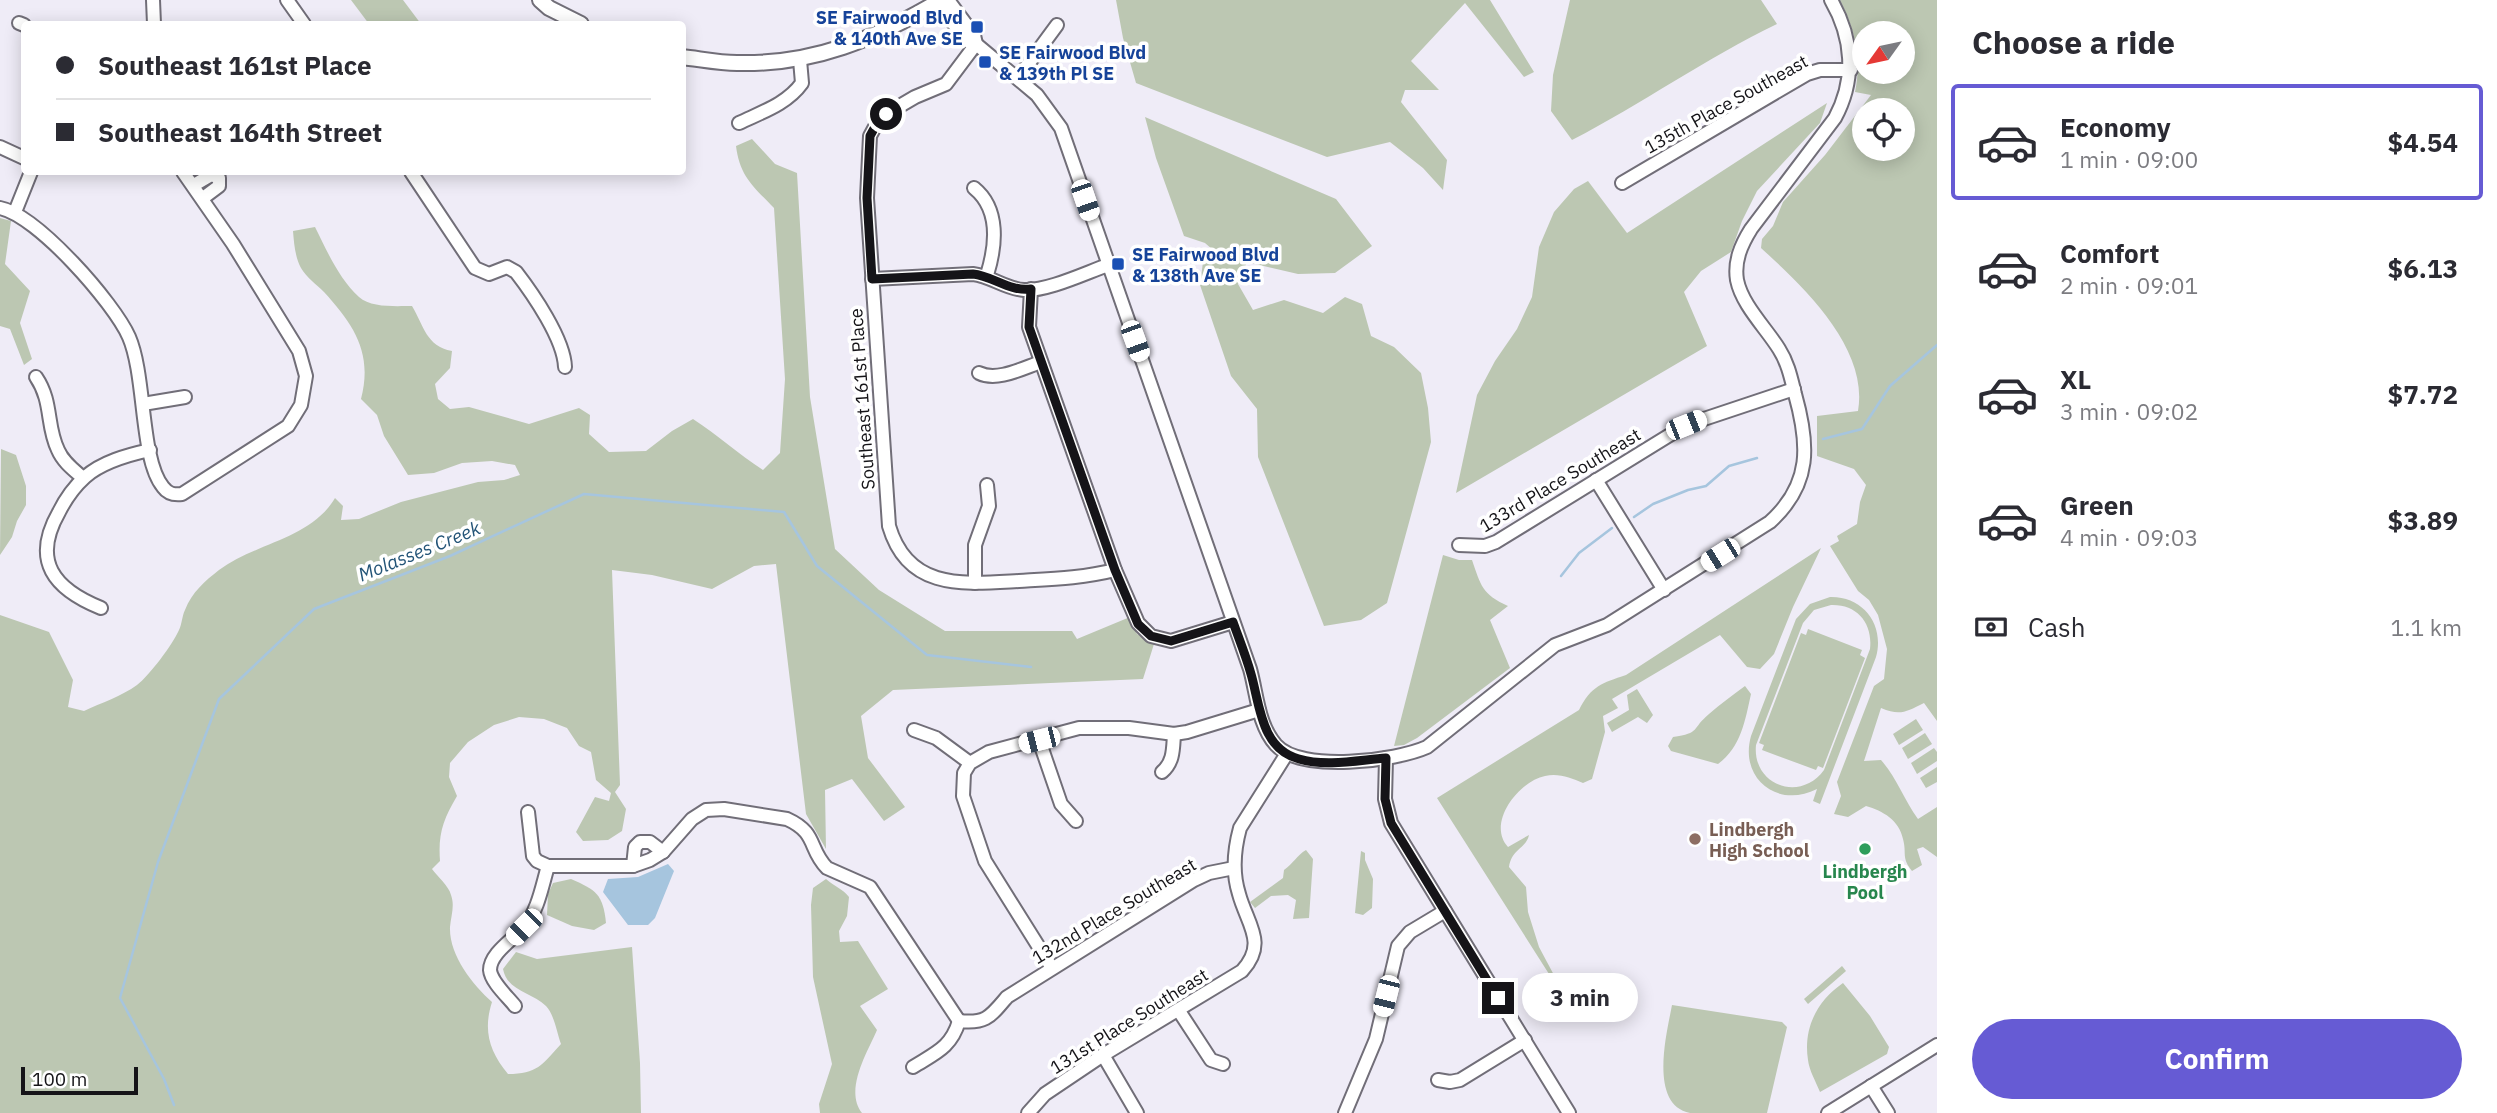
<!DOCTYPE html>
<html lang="en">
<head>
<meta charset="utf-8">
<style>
  body { margin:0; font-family:"IBM Plex Sans",sans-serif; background:#f7f7f7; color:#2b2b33; height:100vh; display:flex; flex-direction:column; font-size:26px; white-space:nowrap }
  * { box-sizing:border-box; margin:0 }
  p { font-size:23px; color:#7c7c81 }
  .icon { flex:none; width:38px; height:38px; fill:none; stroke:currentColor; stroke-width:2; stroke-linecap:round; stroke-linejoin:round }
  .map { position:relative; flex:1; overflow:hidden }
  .details { display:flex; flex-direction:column; background:#fff; width:560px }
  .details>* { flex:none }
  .guide { position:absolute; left:21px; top:21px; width:665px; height:154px; border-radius:7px; box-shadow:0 4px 18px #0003; display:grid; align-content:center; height:154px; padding:0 35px; background:#fff }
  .needle { width:46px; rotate:237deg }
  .controls { position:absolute; left:1852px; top:21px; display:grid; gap:14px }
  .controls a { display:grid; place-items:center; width:63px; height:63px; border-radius:50%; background:#fff; box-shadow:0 4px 18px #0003; font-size:35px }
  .scale { position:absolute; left:21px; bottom:18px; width:117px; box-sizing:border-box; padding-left:7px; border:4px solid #151418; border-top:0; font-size:19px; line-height:24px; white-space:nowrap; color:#151418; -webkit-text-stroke:5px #fff; paint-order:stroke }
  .end { position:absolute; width:32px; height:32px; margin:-16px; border:9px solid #151418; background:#fff; box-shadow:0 0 0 4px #fff }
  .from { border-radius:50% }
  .bubble { position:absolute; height:49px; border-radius:24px; background:#fff; box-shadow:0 4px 18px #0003; font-size:23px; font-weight:700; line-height:49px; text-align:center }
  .car { position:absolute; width:21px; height:42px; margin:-21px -10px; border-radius:9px; box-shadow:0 0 5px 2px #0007; background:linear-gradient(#fff 24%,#345 0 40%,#fff 0 76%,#345 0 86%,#fff 0) }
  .guide b { display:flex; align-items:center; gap:24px; height:66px; font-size:26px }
  .guide b+b { border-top:2px solid #e1e1e2 }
  .guide i { width:18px; height:18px; background:#2b2b33 }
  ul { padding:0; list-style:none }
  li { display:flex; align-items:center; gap:21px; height:116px; margin:0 14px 10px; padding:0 21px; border:4px solid transparent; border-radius:7px }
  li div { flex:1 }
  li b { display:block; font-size:26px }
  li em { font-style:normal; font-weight:700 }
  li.current { border-color:#665bd4 }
  li>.icon { width:63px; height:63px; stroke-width:1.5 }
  h2 { padding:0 35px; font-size:32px; line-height:84px }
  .pay { display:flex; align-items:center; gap:18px; height:77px; padding:0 35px; font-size:26px }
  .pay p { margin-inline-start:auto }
  .primary-button { display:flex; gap:14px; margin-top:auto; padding:14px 35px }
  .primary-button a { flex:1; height:80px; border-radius:42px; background:#665bd4; color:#fff; font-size:28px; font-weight:700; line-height:80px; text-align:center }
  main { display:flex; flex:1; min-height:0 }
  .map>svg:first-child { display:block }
</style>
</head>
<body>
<main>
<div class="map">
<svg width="1937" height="1113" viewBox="0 0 1937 1113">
  <rect width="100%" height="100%" fill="#efecf7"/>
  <!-- green -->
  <g fill="#bcc7b2" fill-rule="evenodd">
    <path d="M 351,0 L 403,0 L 421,24 L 369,24 Z"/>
    <path d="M 1116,0 L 1490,0 L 1534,72 L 1524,77 L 1465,3 L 1411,61 L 1439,90 L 1405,90 L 1401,102 L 1447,160 L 1443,190 L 1423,168 L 1390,142 L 1327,157 L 1136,83 L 1123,38 Z"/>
    <path d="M 1570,0 L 1761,0 L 1777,24 C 1706,58 1642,104 1572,140 L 1551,111 L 1553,75 Z"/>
    <path d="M 1840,0 L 1937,0 L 1937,721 L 1924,703 C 1906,712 1900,716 1881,708 L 1864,761 L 1881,760 C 1897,778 1904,800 1918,819 L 1937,807 L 1937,857 L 1923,847 L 1917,849 L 1922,865 L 1912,871 C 1901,857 1907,854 1903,839 C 1899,820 1883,811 1866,806 L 1848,817 L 1834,814 L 1841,796 L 1837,782 L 1874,686 L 1884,679 L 1887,649 L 1878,615 L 1869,600 L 1858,591 L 1830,546 L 1839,541 L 1837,536 L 1857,524 L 1860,502 L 1866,485 L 1854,469 L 1817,456 L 1817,416 L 1858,411 C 1869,348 1803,286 1761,248 L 1762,239 L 1773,226 L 1783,202 L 1825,155 L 1871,95 L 1855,92 C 1862,59 1855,30 1840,0 ZM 1864,33 L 1902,33 L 1902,72 L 1864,72 ZM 1864,110 L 1902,110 L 1902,149 L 1864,149 Z"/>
    <path d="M 1827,103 L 1820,123 L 1757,191 L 1742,221 L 1731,252 L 1701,271 L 1684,292 L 1707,346 L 1456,493 L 1477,395 L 1495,361 L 1517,329 L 1532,297 L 1539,247 L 1554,212 L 1574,189 L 1588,181 L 1627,233 Z"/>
    <path d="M 1145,117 L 1336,199 L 1372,246 L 1335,273 L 1298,274 L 1247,262 L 1238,284 L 1253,310 L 1284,300 L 1323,313 L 1345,297 L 1362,304 L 1371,336 L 1394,347 L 1421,373 L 1428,408 L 1431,442 L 1387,603 L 1361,620 L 1324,626 L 1258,457 L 1257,409 L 1231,376 L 1200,285 L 1203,262 L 1221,257 L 1205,243 L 1184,236 L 1156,158 Z"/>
    <path d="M 752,139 L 775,164 L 797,173 L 810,397 L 835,549 L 879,590 L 945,631 L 1072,631 L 1077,639 L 1130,617 L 1137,634 L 1154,644 L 1143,679 L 893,690 L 861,716 L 868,758 L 905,807 L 884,821 L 852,779 L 825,790 L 826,849 L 806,814 L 776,564 L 754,566 L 712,589 L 652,575 L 612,570 L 620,785 L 615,792 L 626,809 L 622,831 L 608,840 L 583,841 L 576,832 L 595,797 L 609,801 L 611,793 L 596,780 L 591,752 L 579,746 L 567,728 L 544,719 L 519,717 L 494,725 L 468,742 L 450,763 L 449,777 L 457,796 C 443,820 438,834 440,861 L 432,869 C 437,876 449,886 451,895 C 455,906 451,916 450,927 C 449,955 472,984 492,1002 C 483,1030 489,1051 508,1074 C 537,1074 542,1065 561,1044 C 557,1033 554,1014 546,1006 C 532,992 507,991 503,969 L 516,952 L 537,959 L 632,947 L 640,1063 L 641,1113 L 0,1113 L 0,615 L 49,632 L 73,680 L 68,707 L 84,711 C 101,703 122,696 137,685 C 149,676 173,644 179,630 C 182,624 182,616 185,610 C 192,592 205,581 219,570 C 255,543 311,539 335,498 L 343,506 L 341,520 L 359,519 L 401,502 L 478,482 L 504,480 L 520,475 L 515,465 L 492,461 L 462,463 L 434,473 L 408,475 L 384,436 L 377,415 L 361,399 C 373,353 354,325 324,292 C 317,285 306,277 301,268 C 295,257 294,243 293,231 L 315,227 C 326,249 339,279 359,297 C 371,308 396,306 412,306 C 424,326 426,346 452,351 L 450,368 L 435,384 L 438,399 L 450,409 L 469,407 L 529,424 L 579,408 L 590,415 L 589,434 L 609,452 L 646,451 L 672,431 L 693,419 C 718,435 738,454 763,470 L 780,453 L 785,379 L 774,208 C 753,186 740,177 736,146 Z"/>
    <path d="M 0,218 L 11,221 L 5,264 L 30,291 L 20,323 L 32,359 L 24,365 L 10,329 L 0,326 Z"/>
    <path d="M 1,449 L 16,455 L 26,486 L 26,505 L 17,521 L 12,537 L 0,555 Z"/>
    <path d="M 1821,548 L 1793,607 L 1774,654 L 1760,669 L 1747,667 L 1720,635 L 1612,699 L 1618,708 L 1603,716 L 1605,732 L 1592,779 L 1583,783 C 1571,778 1559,773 1545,776 C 1519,781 1486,823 1508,847 L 1529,835 C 1526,849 1512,848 1509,867 L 1526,887 L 1528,912 L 1539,947 L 1555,977 L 1575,1003 L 1570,1007 L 1437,798 L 1579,710 C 1591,686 1602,683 1626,675 Z"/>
    <path d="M 1443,555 L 1459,560 L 1472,560 C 1481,586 1482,594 1508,606 L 1490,620 L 1510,668 L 1417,738 L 1404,745 L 1394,746 Z"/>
    <path d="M 1830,597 C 1863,596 1885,625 1876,657 L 1820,804 L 1813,801 L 1817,789 C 1778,809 1739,779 1751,736 L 1796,619 L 1810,604 ZM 1831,605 C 1857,604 1873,623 1870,649 L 1824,770 C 1800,803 1752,785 1756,745 L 1803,623 L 1814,610 Z"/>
    <path d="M 1808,629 L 1862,650 L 1860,655 L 1865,658 L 1823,768 L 1818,766 L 1816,770 L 1762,750 L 1764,745 L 1759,743 L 1801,633 L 1806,635 Z"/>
    <path d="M 1745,686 L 1751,694 C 1745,721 1741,747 1718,764 L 1671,751 L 1668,746 L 1673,737 C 1701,733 1691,729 1709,714 C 1720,704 1733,695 1745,686 Z"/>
    <path d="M 1637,689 L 1653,715 L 1647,723 L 1638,717 L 1612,732 L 1607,723 L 1629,710 L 1627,695 Z"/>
    <path d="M 1916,719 L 1923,730 L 1899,745 L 1893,734 Z"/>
    <path d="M 1925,733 L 1932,744 L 1908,759 L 1902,748 Z"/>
    <path d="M 1934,748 L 1937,752 L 1937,761 L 1917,774 L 1911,763 Z"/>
    <path d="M 1937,767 L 1937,782 L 1926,788 L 1920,778 Z"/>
    <path d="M 1306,850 L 1313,859 L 1309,918 L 1293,919 L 1296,900 L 1288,895 L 1271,896 L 1255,908 L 1250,902 L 1283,878 L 1284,870 C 1293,864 1297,855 1306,850 Z"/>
    <path d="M 1361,851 L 1365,853 L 1365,860 L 1373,879 L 1372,908 L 1363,915 L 1355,913 Z"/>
    <path d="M 571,879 C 596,890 603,894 606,923 L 594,930 L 572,926 L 547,915 L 548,894 L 553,883 Z"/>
    <path d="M 826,879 C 834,886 843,889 849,897 L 847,916 L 839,931 L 840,942 L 858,941 L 888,989 L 860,1006 L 877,1030 C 867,1053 844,1090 862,1113 L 820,1113 L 819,1104 L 832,1064 L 813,977 L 811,905 L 813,888 Z"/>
    <path d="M 1842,966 L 1846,971 L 1808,1004 L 1804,999 Z"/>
    <path d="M 1843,983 L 1870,1016 L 1889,1047 L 1887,1054 L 1820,1092 C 1816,1082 1809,1070 1808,1060 C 1803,1028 1817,1001 1843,983 Z"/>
    <path d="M 1672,1005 L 1782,1022 L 1787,1027 L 1767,1113 C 1747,1113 1708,1113 1690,1113 C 1648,1105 1667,1032 1672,1005 Z"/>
  </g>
  <!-- water -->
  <path fill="#a6c5de" d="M 668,864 L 674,871 L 655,918 L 648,925 L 628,925 L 603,892 L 608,879 L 638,877 Z"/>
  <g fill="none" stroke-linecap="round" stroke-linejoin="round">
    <!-- stream -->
    <g stroke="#a6c5de" stroke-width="2.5">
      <path d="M 1823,439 L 1862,429 L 1890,386 L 1937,345"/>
      <path d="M 1634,517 L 1653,504 L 1688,490 L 1706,486 L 1729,466 L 1757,458"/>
      <path d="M 1561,576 L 1579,553 L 1612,528"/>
      <path d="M 174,1105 L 164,1079 L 120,998 L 158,862 L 219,699 L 314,609 L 450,556 L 584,494 L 784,512 L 817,566 L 927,655 L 1031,667"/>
    </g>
    <defs>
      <g id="minor">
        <path d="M 153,0 L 154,24"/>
        <path d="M 287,0 L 304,24"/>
        <path d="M 946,0 L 948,15 L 964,40 L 976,44 L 1037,95 L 1061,128 L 1250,669 C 1257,694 1258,725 1276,745 C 1301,773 1396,761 1427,747 L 1555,645 L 1607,625 L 1770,522 C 1812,484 1809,444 1795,394 C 1791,378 1788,363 1779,349 C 1766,328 1742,305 1737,280 C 1734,261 1741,245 1751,229 L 1835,118 C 1856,79 1853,38 1831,0"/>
        <path d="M 948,0 L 974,35 L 976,44"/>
        <path d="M 19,23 L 24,25"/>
        <path d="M 976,44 L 946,84 L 915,97 L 886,114 L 876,125 L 870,136 L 867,198 L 889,526 C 908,591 964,584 1019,581 C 1052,579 1083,578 1115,570"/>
        <path d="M 1018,78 L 1057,25"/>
        <path d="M 739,123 C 762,112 787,104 802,83 L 800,60"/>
        <path d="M 0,147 L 24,158"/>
        <path d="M 411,172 L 475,268 L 489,274 L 507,267 L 516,272 C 533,294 564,339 565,367"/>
        <path d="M 1622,183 L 1807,74 L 1820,70 L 1851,70"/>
        <path d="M 194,185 L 211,175 L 219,178 L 219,186 L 203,198"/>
        <path d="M 974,188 C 1000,209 996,246 987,275"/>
        <path d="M 0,208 C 37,215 114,303 129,337 C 146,376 140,459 163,487 C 168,494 174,495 182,494 L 288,426 L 301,405 L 306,376 L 299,351 L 233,244 L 183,172"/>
        <path d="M 15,212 L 31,172"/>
        <path d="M 872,279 L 973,274 C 991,276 1006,289 1024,290 C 1048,291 1085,273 1108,265"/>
        <path d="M 1031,289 L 1029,327 L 1115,570 L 1138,623 L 1151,636 L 1171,641 L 1233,622"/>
        <path d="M 979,373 C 997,382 1023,368 1041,362"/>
        <path d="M 36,377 C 53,402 46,426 58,450 C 63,462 74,470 83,478"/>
        <path d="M 143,404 L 185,397"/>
        <path d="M 1596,480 L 1664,590"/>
        <path d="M 1459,545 L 1485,546 L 1496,542 L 1686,425 L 1794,389"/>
        <path d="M 975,583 L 975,545 L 989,506 L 987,485"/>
        <path d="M 101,608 C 54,589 31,561 59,512 C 65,500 75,486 85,477 C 102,462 127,455 150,450"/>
        <path d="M 914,730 L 936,738 L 970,763"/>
        <path d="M 1039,740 L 1061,804 L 1076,821"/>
        <path d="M 1386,758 L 1385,799 L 1391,823 L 1569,1113"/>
        <path d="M 1162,772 C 1174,762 1173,748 1174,734"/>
        <path d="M 528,812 L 533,856 L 537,861 L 548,866 L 633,866 L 650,860 L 663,852 L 692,819 L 706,810 L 724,809 L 787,819 C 818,833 808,849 827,868 L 870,887 L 959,1021"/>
        <path d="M 633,866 L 635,847 L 640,842 L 650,842 L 663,852"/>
        <path d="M 1052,968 L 985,861 L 963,796 L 964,773 L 970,763 L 989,752 L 1079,728 L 1129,728 L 1174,734 L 1187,732 L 1259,710"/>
        <path d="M 515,1006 C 508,997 491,982 490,970 C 490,953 514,939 524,927 C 538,911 542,886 548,866"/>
        <path d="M 1179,1011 L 1211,1060 L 1223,1064"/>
        <path d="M 1103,1055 L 1137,1113"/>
        <path d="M 913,1067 C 935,1053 951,1048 959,1021 C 986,1024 990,1017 1007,997 L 1194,880 L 1209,873 L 1234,868"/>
        <path d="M 1438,1080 L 1450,1082 L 1460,1080 L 1525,1040"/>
        <path d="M 1871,1086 L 1888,1113"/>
        <path d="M 1028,1113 L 1045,1094 L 1103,1055 L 1242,971 C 1268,943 1247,924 1239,894 C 1232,872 1234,850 1240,828 L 1286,755"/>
        <path d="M 1345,1113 L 1376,1039 L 1398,946 L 1410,932 L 1445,911"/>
        <path d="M 1828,1113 L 1937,1045"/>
      </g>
      <g id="major">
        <path d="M 540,0 L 549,8 L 581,24"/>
        <path d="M 682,57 C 700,59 719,63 737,63 C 814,65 875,39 941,0"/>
      </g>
    </defs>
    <!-- minor casing -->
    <use href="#minor" stroke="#716e78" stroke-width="16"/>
    <!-- major casing -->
    <use href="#major" stroke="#716e78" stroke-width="18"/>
    <!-- minor -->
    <use href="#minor" stroke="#fff" stroke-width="12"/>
    <!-- major -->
    <use href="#major" stroke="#fff" stroke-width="14"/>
  </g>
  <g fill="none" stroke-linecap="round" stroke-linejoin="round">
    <!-- route -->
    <path stroke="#151418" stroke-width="9" d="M 886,114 L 876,125 L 870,136 L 867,198 L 872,279 L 973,274 C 993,276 1010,292 1031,289 L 1029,327 L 1115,570 L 1138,624 L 1151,636 L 1171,641 L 1233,622 C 1239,639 1246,656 1251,674 C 1260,705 1261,749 1299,759 C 1326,767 1359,760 1386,758 L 1385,799 L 1391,823 L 1498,998"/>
  </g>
  <!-- markers -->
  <g fill="#1a4fb4" stroke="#fff" stroke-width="2.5">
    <rect x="970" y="20" width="14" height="14" rx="3.5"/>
    <rect x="978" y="55" width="14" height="14" rx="3.5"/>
    <rect x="1111" y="257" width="14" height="14" rx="3.5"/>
  </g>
  <circle fill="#8d6e63" stroke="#fff" stroke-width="2.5" cx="1695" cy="839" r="7"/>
  <circle fill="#2e9e5b" stroke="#fff" stroke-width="2.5" cx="1865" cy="849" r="7"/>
  <g text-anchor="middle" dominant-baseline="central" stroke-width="7" stroke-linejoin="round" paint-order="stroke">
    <!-- transit labels -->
    <g font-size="18" font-weight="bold" fill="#164399" stroke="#fff" text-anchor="start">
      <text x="963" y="17" text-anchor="end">SE Fairwood Blvd<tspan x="963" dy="21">&amp; 140th Ave SE</tspan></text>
      <text x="999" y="52">SE Fairwood Blvd<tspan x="999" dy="21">&amp; 139th Pl SE</tspan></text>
      <text x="1132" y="254">SE Fairwood Blvd<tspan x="1132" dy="21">&amp; 138th Ave SE</tspan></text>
    </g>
    <!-- street labels -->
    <g font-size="18" fill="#151418" stroke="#fff">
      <text transform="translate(1726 104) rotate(-29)">135th Place Southeast</text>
      <text transform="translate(862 399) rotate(-94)">Southeast 161st Place</text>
      <text transform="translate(1560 480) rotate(-31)">133rd Place Southeast</text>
      <text transform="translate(1114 911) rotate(-31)">132nd Place Southeast</text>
      <text transform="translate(1129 1021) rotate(-32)">131st Place Southeast</text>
    </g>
    <!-- education labels -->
    <g font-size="18" font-weight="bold" fill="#785e54" stroke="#fff" text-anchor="start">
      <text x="1709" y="829">Lindbergh<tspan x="1709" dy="21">High School</tspan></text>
    </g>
    <!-- leisure labels -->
    <g font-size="18" font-weight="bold" fill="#27864d" stroke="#fff">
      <text x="1865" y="871">Lindbergh<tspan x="1865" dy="21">Pool</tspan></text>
    </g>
    <!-- water labels -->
    <g font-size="19" font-style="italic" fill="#235477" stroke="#fff">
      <text transform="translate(419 551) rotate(-22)">Molasses Creek</text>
    </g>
  </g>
</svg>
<div class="controls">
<a><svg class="needle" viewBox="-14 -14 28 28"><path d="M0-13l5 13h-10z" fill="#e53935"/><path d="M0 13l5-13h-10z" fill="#7c7c81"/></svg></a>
<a><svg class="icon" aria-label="locate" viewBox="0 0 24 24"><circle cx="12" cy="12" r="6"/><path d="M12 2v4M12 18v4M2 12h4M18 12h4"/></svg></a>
</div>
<div class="scale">100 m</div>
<i class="end from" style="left:886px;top:114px"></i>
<i class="end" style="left:1498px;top:998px"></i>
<div class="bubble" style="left:1522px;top:973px;width:116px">3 min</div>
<i class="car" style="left:1085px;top:200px;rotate:161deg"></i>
<i class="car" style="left:1135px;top:341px;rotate:160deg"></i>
<i class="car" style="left:1686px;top:425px;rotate:68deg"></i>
<i class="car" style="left:1720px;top:555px;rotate:238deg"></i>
<i class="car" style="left:1039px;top:740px;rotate:256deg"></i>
<i class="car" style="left:524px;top:927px;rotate:225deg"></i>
<i class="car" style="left:1386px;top:996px;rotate:194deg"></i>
<div class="guide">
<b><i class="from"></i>Southeast 161st Place</b>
<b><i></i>Southeast 164th Street</b>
</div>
</div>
<section class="details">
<h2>Choose a ride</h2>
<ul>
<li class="current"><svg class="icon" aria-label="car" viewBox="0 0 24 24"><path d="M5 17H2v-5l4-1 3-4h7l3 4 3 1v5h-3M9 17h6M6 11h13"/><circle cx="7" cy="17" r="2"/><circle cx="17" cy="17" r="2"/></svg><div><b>Economy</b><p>1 min · 09:00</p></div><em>$4.54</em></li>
<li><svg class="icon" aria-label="car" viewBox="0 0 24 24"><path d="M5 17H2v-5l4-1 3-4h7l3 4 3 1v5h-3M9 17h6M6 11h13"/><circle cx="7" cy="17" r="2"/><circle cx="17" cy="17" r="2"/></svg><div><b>Comfort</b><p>2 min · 09:01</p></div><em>$6.13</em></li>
<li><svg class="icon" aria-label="car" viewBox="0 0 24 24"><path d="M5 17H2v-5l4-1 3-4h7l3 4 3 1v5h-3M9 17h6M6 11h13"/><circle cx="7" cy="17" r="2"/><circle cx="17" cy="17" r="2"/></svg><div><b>XL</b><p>3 min · 09:02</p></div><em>$7.72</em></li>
<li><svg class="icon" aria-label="car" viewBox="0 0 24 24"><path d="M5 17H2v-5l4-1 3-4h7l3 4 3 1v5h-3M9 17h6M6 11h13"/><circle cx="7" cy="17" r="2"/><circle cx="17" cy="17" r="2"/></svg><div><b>Green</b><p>4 min · 09:03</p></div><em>$3.89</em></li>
</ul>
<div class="pay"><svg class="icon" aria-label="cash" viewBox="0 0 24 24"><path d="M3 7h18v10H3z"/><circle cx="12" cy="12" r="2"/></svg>Cash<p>1.1 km</p></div>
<div class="primary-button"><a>Confirm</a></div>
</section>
</main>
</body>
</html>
